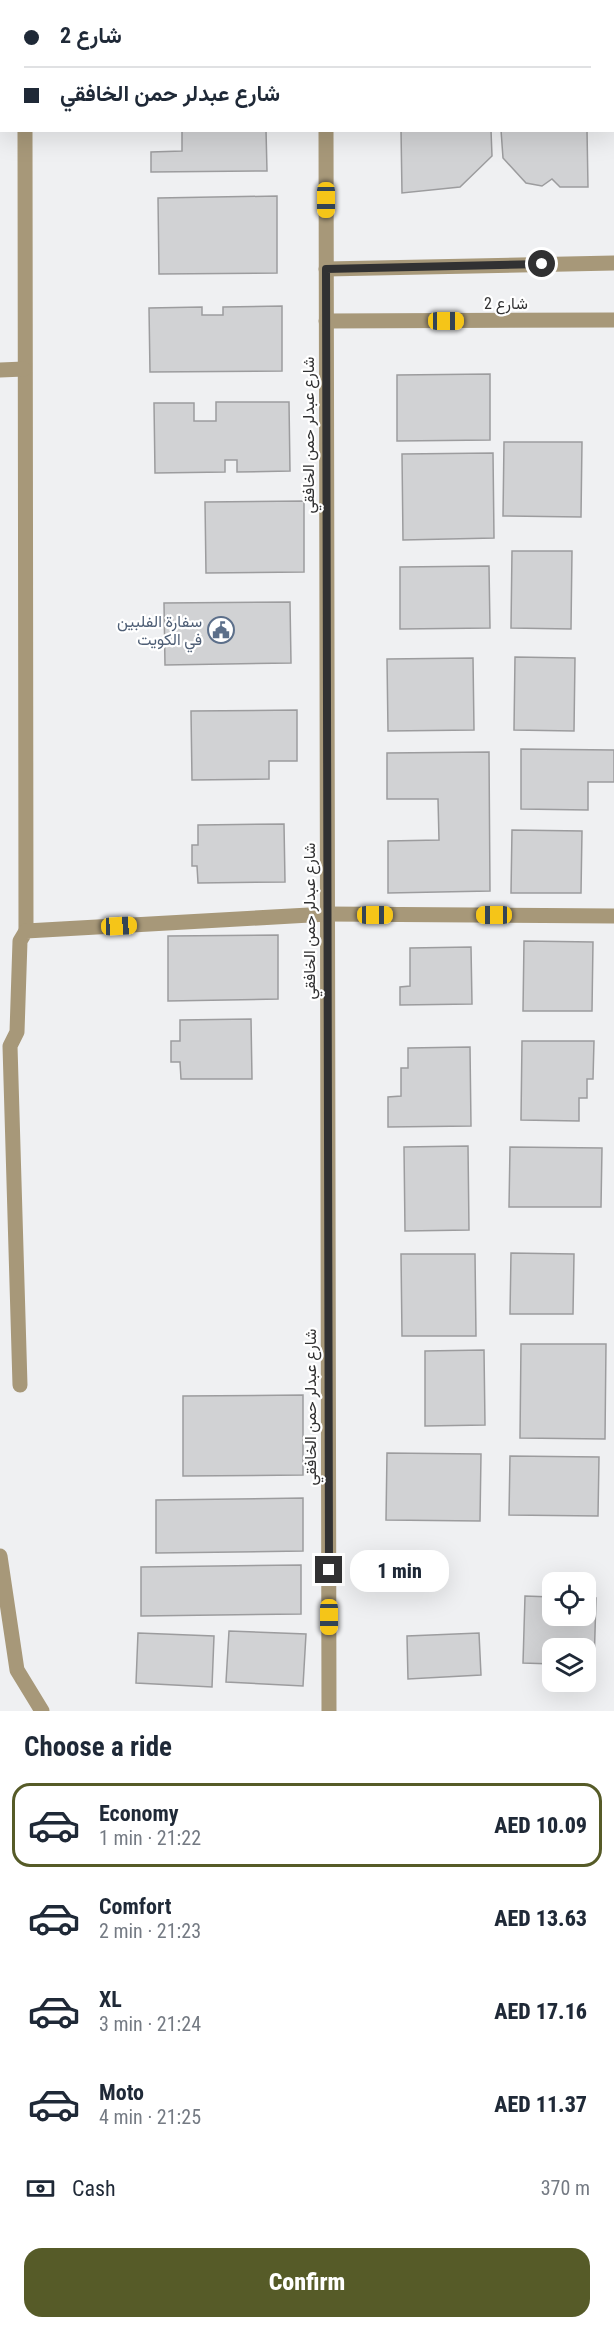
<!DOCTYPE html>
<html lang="en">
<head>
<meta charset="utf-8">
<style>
  body { margin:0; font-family:"Roboto Condensed",Vazirmatn,sans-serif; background:#f2f2f3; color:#1f2937; height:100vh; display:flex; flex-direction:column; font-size:22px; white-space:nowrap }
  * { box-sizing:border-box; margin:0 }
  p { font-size:20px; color:#747a83 }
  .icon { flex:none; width:33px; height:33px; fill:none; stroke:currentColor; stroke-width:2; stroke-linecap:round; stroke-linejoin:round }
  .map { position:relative; height:1711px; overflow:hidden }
  .drawer { display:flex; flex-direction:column; background:#fff; flex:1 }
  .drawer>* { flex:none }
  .hud { position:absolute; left:0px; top:0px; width:615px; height:132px; box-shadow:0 6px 24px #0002; display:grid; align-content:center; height:132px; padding:0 24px; background:#fff }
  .buttons { position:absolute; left:542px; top:1572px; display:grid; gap:12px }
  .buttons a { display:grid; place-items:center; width:54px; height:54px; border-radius:12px; background:#fff; box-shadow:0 6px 24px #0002; font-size:30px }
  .end { position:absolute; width:27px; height:27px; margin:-14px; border:8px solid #313132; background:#fff; box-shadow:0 0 0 3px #fff }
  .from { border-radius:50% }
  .bubble { position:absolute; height:42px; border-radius:18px; background:#fff; box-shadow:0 6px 24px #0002; font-size:20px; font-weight:800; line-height:42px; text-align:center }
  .car { position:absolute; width:18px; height:36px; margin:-18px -9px; border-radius:8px; box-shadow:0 0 4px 2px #0007; background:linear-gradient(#f5c518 24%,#345 0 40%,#f5c518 0 76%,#345 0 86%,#f5c518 0) }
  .hud b { display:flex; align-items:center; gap:21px; height:57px; font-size:22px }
  .hud b+b { border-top:2px solid #e0e1e3 }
  .hud i { width:15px; height:15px; background:#1f2937 }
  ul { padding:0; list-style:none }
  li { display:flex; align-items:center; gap:18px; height:84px; margin:0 12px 9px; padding:0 12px; border:3px solid transparent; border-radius:18px }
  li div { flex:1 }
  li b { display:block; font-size:22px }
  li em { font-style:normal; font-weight:800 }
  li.on { border-color:#565b28 }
  li>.icon { width:54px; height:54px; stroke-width:1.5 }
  h2 { padding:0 24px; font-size:27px; line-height:72px }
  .pay { display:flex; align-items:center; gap:15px; height:66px; padding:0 24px; font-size:22px }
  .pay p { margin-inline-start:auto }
  .button { display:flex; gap:12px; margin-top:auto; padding:12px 24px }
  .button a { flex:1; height:69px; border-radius:18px; background:#565b28; color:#fff; font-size:24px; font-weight:800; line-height:69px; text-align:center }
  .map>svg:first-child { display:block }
</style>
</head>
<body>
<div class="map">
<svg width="614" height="1711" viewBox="0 0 614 1711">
  <rect width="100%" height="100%" fill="#eff0f2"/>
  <!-- building -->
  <g fill="#d1d2d4" stroke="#9c9c9e" stroke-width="1.5">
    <rect x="146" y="0" width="120" height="2"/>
    <rect x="414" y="0" width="49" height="2"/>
    <path d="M 509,0 L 564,0 L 509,2 Z"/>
    <path d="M 182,130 L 266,130 L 267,171 L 151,172 L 151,152 L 182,151 Z"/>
    <path d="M 401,130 L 491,130 L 492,156 L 460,187 L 402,193 Z"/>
    <path d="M 501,130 L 587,130 L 588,187 L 560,187 L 552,179 L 542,186 L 526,183 L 503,158 Z"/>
    <path d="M 277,196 L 277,273 L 159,274 L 158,198 Z"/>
    <path d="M 282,306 L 282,371 L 150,372 L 149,308 L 202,307 L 202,315 L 223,315 L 223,307 Z"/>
    <path d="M 490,374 L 490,440 L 397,441 L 397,375 Z"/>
    <path d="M 216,402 L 289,402 L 290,471 L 237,472 L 237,460 L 225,460 L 225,472 L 155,473 L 154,403 L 194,403 L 194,421 L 216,421 Z"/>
    <path d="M 504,442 L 582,442 L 581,517 L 503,516 Z"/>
    <path d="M 493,453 L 494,538 L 403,540 L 402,454 Z"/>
    <path d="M 304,501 L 304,572 L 206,573 L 205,502 Z"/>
    <path d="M 512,551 L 572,551 L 571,629 L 511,628 Z"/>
    <path d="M 489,566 L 490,628 L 400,629 L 400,567 Z"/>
    <path d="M 290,602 L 291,663 L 165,665 L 164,603 Z"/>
    <path d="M 515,657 L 575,658 L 574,731 L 514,730 Z"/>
    <path d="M 473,658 L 474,730 L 388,731 L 387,659 Z"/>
    <path d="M 297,710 L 297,761 L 269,761 L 269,779 L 192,780 L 191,711 Z"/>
    <path d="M 521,749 L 614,750 L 614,782 L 588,782 L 588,810 L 521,809 Z"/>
    <path d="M 489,752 L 490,891 L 388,893 L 388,841 L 439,840 L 438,799 L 387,799 L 387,753 Z"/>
    <path d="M 284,824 L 285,882 L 198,883 L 197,866 L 192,866 L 192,845 L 198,845 L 198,825 Z"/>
    <path d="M 512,830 L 582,831 L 581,893 L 511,893 Z"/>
    <path d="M 278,935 L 278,999 L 168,1001 L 168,936 Z"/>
    <path d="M 524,941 L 593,942 L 592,1011 L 523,1011 Z"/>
    <path d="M 471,947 L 472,1004 L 400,1005 L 400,987 L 410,986 L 410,948 Z"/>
    <path d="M 251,1019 L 252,1079 L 181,1079 L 180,1062 L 171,1062 L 171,1041 L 180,1041 L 180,1020 Z"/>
    <path d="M 522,1041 L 594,1041 L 593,1079 L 587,1079 L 587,1098 L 579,1098 L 579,1121 L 521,1120 Z"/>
    <path d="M 470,1047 L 471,1126 L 388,1127 L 388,1097 L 401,1096 L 401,1068 L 408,1068 L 408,1048 Z"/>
    <path d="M 468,1146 L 469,1230 L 405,1231 L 404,1147 Z"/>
    <path d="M 510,1147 L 602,1148 L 601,1207 L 509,1207 Z"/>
    <path d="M 511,1253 L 574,1254 L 573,1314 L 510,1314 Z"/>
    <path d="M 401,1254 L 475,1254 L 476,1336 L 402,1336 Z"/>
    <path d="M 521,1344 L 606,1344 L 605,1439 L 520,1438 Z"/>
    <path d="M 484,1350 L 485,1425 L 425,1426 L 425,1351 Z"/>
    <path d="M 303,1395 L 303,1475 L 183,1476 L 183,1396 Z"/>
    <path d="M 387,1453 L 481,1454 L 480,1521 L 386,1520 Z"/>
    <path d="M 510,1456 L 599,1457 L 598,1516 L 509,1515 Z"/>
    <path d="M 303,1498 L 303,1551 L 156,1553 L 156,1500 Z"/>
    <path d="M 301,1565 L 301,1614 L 141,1616 L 141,1567 Z"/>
    <path d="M 525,1596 L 552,1597 L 552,1616 L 585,1616 L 585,1598 L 596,1598 L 594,1666 L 585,1665 L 585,1648 L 552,1648 L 552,1664 L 523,1663 Z"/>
    <path d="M 229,1631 L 306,1634 L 303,1686 L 226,1682 Z"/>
    <path d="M 138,1633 L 214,1636 L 212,1687 L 136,1683 Z"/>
    <path d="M 479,1633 L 481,1675 L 408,1679 L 407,1636 Z"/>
  </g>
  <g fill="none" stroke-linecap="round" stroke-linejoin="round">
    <!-- service -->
    <g stroke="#a79879" stroke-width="15">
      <path d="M 25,2 L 25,0"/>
      <path d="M 25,130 L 26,931"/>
      <path d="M 0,370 L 24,369"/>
      <path d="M 327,914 L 614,916"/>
    </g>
    <!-- minor -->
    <g stroke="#a79879" stroke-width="15">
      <path d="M 326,0 L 326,2"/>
      <path d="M 326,130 L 329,1711"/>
      <path d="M 326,269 L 614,263"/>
      <path d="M 326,321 L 614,320"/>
      <path d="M 20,1385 L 10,1046 L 17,1032 L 20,941 L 26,931 L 327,914"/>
    </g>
    <!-- tertiary -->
    <path stroke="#a79879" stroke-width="15" d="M 0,1556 L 17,1670 L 42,1711"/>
  </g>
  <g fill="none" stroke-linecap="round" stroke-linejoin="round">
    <!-- route -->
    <path stroke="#313132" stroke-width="8" d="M 329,1570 L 326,269 L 542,264"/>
  </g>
  <!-- icons -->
  <defs>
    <symbol id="civic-ring" viewBox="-11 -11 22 22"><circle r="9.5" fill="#fff" stroke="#5c6f8a" stroke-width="1.5"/><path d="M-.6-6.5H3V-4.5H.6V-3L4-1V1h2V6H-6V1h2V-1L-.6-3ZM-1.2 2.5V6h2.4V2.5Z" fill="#5c6f8a"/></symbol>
  </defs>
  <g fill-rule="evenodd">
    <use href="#civic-ring" x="206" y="615" width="30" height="30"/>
  </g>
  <g text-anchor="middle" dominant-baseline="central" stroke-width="4.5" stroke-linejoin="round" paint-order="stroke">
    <!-- street labels -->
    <g font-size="16" fill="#313132" stroke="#fff">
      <text x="506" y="303">شارع 2</text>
      <text transform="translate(308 435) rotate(-90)">شارع عبدلر حمن الخافقي</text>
      <text transform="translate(309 921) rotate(-90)">شارع عبدلر حمن الخافقي</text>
      <text transform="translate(310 1407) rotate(-90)">شارع عبدلر حمن الخافقي</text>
    </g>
    <!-- service labels -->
    <g font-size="16" fill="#4e5e75" stroke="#fff" text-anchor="end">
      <text x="202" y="621">سفارة الفلبين<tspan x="202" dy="18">في الكويت</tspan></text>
    </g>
  </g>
</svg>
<div class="buttons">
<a><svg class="icon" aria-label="locate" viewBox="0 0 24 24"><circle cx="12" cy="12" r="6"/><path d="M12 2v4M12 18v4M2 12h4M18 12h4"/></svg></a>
<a><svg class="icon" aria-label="layers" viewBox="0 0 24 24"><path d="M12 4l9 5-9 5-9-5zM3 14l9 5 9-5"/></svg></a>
</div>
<i class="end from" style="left:542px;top:264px"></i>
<i class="end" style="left:329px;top:1570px"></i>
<div class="bubble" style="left:350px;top:1550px;width:99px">1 min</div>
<i class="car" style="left:326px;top:200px;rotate:180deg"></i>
<i class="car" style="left:446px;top:321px;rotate:90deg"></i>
<i class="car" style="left:375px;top:915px;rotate:90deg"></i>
<i class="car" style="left:494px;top:915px;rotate:270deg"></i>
<i class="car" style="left:119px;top:926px;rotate:87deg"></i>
<i class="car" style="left:329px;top:1617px;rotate:180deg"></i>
<div class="hud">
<b><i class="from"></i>شارع 2</b>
<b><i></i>شارع عبدلر حمن الخافقي</b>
</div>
</div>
<section class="drawer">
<h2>Choose a ride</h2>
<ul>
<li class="on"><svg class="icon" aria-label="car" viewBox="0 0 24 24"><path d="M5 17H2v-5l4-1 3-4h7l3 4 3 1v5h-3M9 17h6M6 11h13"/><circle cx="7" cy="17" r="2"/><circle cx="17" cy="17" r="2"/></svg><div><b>Economy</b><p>1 min · 21:22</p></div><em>AED 10.09</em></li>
<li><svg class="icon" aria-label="car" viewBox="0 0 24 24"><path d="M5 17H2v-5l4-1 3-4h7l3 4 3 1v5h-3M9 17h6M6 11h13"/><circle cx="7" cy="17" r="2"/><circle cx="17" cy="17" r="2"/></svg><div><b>Comfort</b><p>2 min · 21:23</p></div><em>AED 13.63</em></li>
<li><svg class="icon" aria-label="car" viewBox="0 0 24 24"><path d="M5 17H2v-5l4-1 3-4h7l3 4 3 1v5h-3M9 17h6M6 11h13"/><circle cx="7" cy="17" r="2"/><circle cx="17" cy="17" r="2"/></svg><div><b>XL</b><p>3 min · 21:24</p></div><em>AED 17.16</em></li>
<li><svg class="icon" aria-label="car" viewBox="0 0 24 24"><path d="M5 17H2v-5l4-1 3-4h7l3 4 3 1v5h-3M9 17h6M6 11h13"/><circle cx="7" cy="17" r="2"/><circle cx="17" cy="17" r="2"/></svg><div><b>Moto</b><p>4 min · 21:25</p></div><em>AED 11.37</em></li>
</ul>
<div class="pay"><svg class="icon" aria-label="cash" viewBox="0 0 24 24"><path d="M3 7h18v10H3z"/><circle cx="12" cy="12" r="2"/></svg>Cash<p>370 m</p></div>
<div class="button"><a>Confirm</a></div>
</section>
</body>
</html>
